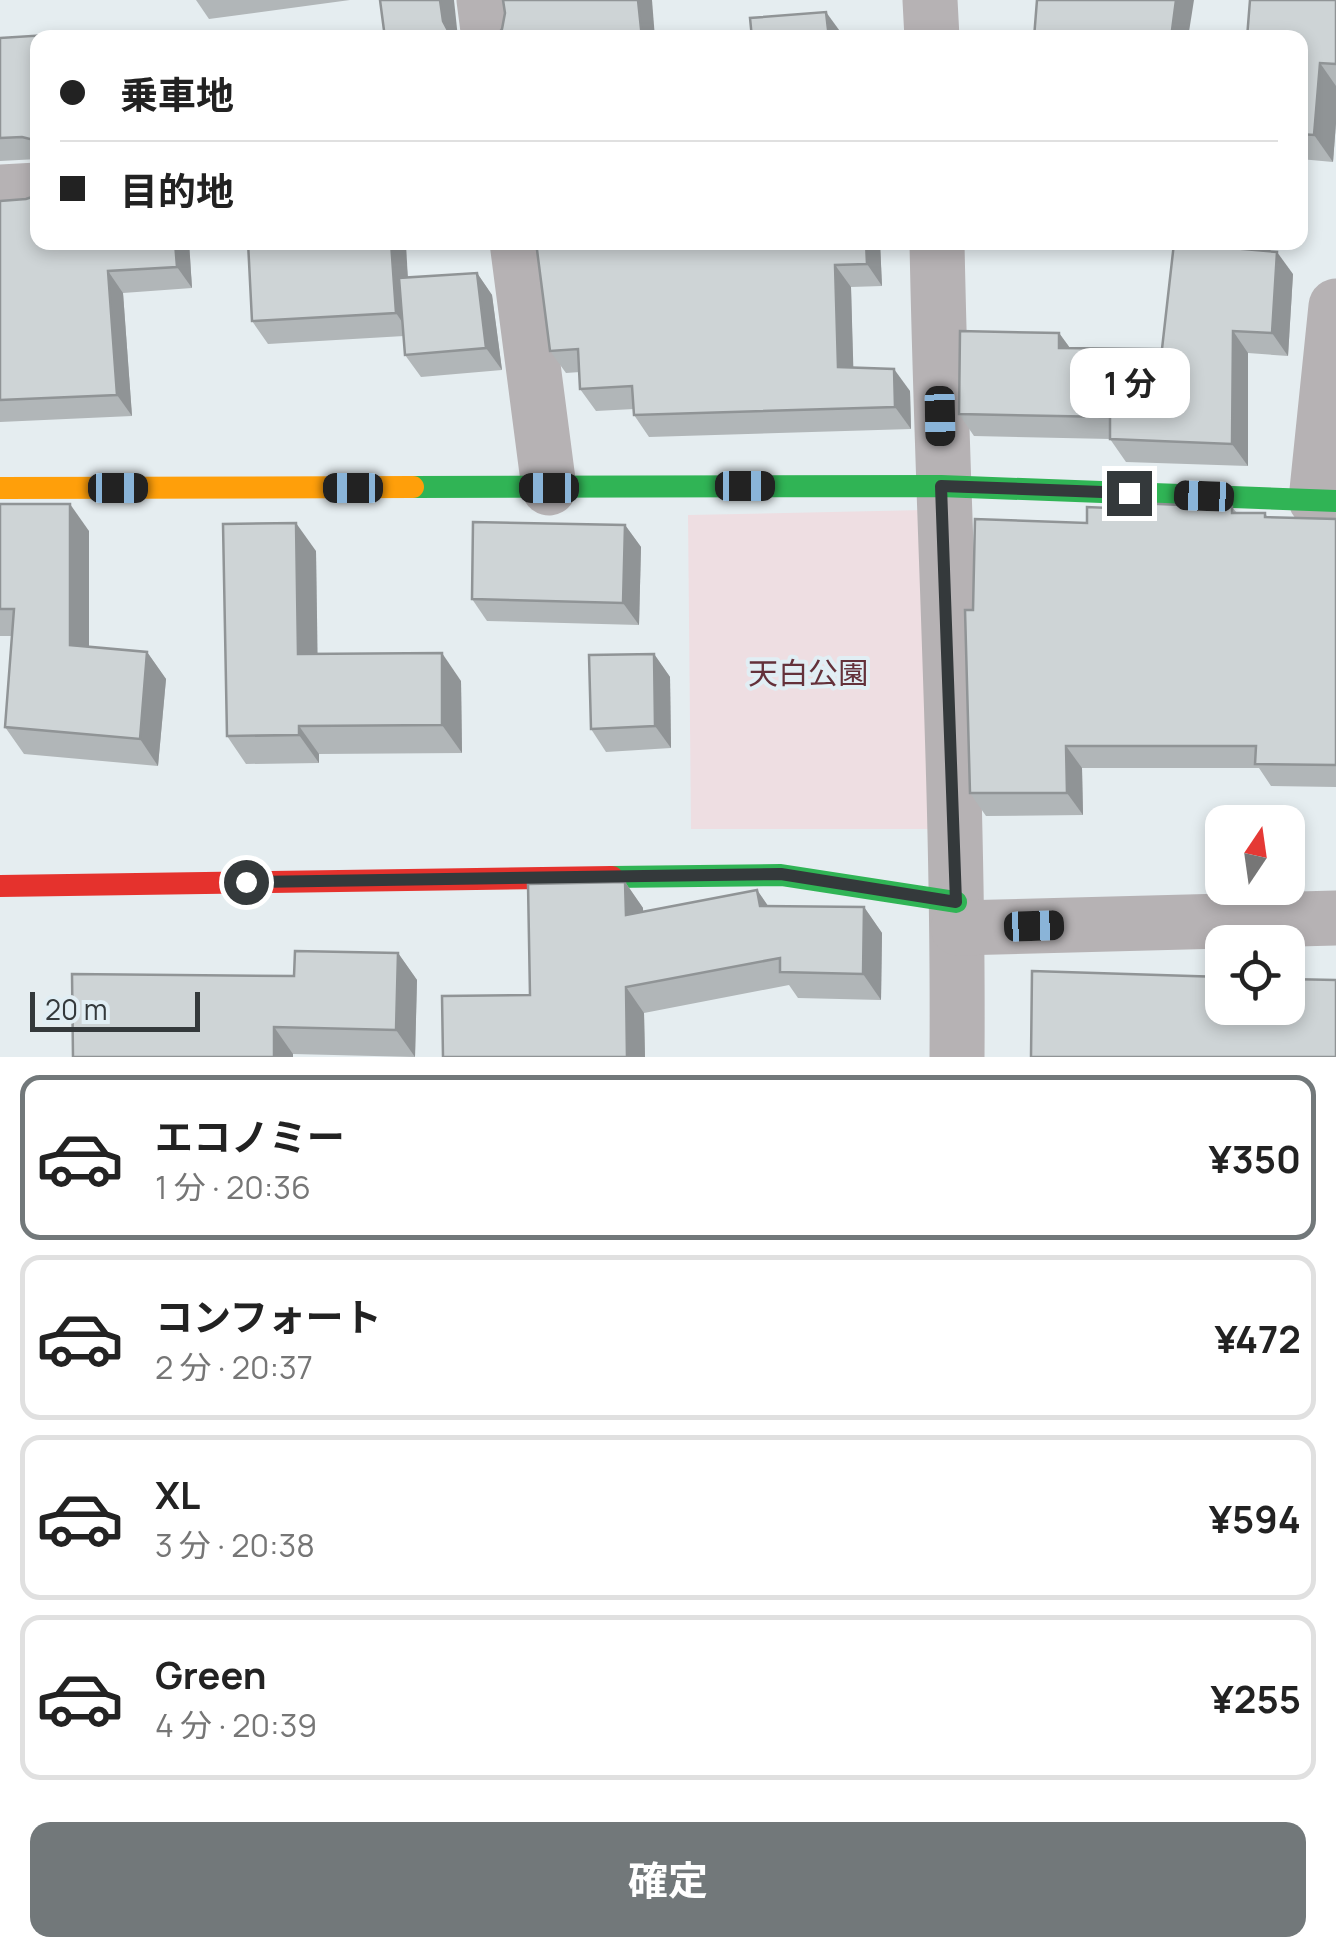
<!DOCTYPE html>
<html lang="ja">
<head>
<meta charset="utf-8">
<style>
  body { margin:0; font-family:Manrope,"Noto Sans JP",sans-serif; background:#f2f2f2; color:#222; height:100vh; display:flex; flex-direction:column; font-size:38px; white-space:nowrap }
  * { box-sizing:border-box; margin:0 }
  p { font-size:32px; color:#767676 }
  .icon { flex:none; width:55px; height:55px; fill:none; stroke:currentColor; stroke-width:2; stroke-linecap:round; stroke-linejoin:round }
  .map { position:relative; height:1057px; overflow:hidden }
  .details { display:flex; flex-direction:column; background:#fff; flex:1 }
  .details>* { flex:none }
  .top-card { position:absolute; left:30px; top:30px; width:1278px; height:220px; border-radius:20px; box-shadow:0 5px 15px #0003; display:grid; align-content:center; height:220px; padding:0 30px; background:#fff }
  .needle { width:65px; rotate:13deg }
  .controls { position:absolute; left:1205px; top:805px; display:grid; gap:20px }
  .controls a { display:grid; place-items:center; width:100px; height:100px; border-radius:20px; background:#fff; box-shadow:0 5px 15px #0003; font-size:50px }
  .scale { position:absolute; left:30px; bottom:25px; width:170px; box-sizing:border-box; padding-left:10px; border:5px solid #34393b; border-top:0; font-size:28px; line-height:35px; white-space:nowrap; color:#34393b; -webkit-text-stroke:8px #e1eef4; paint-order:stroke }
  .end { position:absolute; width:45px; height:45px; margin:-22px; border:12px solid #34393b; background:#fff; box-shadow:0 0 0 5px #fff }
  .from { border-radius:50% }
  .bubble { position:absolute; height:70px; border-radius:20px; background:#fff; box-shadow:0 5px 15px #0003; font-size:32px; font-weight:700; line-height:70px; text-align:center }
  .car { position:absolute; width:30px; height:60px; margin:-30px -15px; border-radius:12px; box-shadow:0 0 8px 2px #0007; background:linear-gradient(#222 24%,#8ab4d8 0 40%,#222 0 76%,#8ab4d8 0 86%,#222 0) }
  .top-card b { display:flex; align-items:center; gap:35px; height:95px; font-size:38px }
  .top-card b+b { border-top:2px solid #e0e0e0 }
  .top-card i { width:25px; height:25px; background:#222 }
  ul { padding:18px 0 0; list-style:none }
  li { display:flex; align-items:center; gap:30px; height:165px; margin:0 20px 15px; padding:0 10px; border:5px solid #e0e0e0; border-radius:20px }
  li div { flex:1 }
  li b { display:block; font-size:38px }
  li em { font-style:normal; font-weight:700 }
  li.on { border-color:#72787a }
  li>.icon { width:90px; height:90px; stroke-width:1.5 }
  .button { display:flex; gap:20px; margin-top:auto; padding:20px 30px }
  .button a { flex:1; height:115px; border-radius:20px; background:#72787a; color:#fff; font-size:40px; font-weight:700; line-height:115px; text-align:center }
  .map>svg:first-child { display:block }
</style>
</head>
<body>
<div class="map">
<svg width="1336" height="1057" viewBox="0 0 1336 1057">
  <rect width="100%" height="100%" fill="#e5edf0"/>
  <!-- green -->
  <path fill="#eedee2" d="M 924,510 L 928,829 L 691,829 L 688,515 Z"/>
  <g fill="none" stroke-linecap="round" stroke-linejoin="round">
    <!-- street -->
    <g stroke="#b6b2b4" stroke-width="55">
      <path d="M 484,0 L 489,38"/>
      <path d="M 930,0 L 932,38"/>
      <path d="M 0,192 L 38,190"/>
      <path d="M 517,242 L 549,488"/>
      <path d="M 937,242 C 942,514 959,786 957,1057"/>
      <path d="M 1316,500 L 1336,306"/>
      <path d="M 958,928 L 1336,918"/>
    </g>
    <!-- fast -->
    <g stroke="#30b455" stroke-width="22">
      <path d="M 413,487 L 941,486 L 1336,501"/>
      <path d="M 612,877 L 781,875 L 956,902"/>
    </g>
    <!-- slow -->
    <path stroke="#ff9f0a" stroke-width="22" d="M 0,488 L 413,487"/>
    <!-- jam -->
    <path stroke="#e5322d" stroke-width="22" d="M 0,886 L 612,877"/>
  </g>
  <!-- wall -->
  <g fill="#b1b6b8">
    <path d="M 196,0 L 350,0 L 209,19 Z"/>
    <path d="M 1336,0 L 1336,123 L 1333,162 L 1300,159 L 1300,38 Z"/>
    <path d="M 47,35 L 49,38 L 38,38 L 38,159 L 0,161 L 0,38 Z"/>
    <path d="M 0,201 L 38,242 L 189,242 L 192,288 L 123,293 L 132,416 L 0,422 Z"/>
    <path d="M 248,242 L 404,242 L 408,278 L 477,273 L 492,295 L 502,370 L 421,377 L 405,355 L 404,336 L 268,344 L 252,321 Z"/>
    <path d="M 880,242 L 882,286 L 851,287 L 853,368 L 910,391 L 911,429 L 649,437 L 634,415 L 634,409 L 596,411 L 580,389 L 580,372 L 566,373 L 550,351 Z"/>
    <path d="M 1293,274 L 1288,356 L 1248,353 L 1248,466 L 1126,462 L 1110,439 L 974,436 L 959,414 L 1059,333 L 1070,348 L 1162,349 Z"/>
    <path d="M 0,504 L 89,531 L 89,647 L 147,652 L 166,679 L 158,766 L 24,754 L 5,727 L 12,636 L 0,636 Z"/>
    <path d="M 1232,507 L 1237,513 L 1265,513 L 1268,518 L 1336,519 L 1336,787 L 1271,786 L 1259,768 L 1082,768 L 1083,815 L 986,816 L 970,793 L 973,610 L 1087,523 Z"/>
    <path d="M 625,525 L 641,547 L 639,625 L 487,621 L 472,599 Z"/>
    <path d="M 316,551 L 317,654 L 461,681 L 462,753 L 319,754 L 319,763 L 246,764 L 227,736 Z"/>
    <path d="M 654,654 L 670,677 L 671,748 L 606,752 L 591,729 Z"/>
    <path d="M 625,882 L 643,908 L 643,912 L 757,890 L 768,906 L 864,907 L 882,933 L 881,1000 L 798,998 L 789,985 L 644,1013 L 645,1057 L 443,1057 L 530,995 Z"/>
    <path d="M 398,953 L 417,980 L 415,1057 L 293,1054 L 293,1057 L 73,1057 Z"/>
  </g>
  <!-- shaded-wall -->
  <g fill="#909496">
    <path d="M 440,0 L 454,0 L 458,38 L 451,38 L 443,21 Z"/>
    <path d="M 638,0 L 652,0 L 655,38 L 642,38 Z"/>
    <path d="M 1176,0 L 1194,0 L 1188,38 L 1171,38 Z"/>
    <path d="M 826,12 L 842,34 L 842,38 L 829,38 Z"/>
    <path d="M 1320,63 L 1336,86 L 1336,123 L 1333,162 L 1314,135 Z"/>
    <path d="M 175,242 L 189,242 L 192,288 L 177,267 Z"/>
    <path d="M 391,242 L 404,242 L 406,244 L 411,335 L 396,313 Z"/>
    <path d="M 866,242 L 880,242 L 882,286 L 867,264 Z"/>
    <path d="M 1277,252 L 1293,274 L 1288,356 L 1272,333 Z"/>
    <path d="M 835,265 L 851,287 L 854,390 L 838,367 Z"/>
    <path d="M 108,271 L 123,293 L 132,416 L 117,395 Z"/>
    <path d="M 477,273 L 492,295 L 502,370 L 486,348 Z"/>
    <path d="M 1233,331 L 1248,353 L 1248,466 L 1232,444 Z"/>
    <path d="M 1059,333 L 1075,355 L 1059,348 Z"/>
    <path d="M 894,369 L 910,391 L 911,429 L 895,407 Z"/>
    <path d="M 70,504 L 89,531 L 89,672 L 70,645 Z"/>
    <path d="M 296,523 L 316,551 L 318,682 L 298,654 Z"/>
    <path d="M 625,525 L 641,547 L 639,625 L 623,603 Z"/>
    <path d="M 147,652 L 166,679 L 158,766 L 140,739 Z"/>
    <path d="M 442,653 L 461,681 L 462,753 L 442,725 Z"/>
    <path d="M 654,654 L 670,677 L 671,748 L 655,726 Z"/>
    <path d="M 299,726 L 319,754 L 319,763 L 299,735 Z"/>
    <path d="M 1066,746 L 1082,768 L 1083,815 L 1067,793 Z"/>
    <path d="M 625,882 L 643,908 L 644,941 L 626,915 Z"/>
    <path d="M 757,890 L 775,916 L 760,906 Z"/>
    <path d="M 864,907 L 882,933 L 881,1000 L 863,974 Z"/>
    <path d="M 398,953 L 417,980 L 415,1057 L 396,1030 Z"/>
    <path d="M 626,987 L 644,1013 L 645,1057 L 627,1057 Z"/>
    <path d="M 274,1027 L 293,1054 L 293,1057 L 274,1057 Z"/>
  </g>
  <!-- building -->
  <g fill="#ced4d6" stroke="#909496" stroke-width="2.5">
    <path d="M 380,0 L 440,0 L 443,21 L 452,38 L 385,38 Z"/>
    <path d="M 503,0 L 638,0 L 642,38 L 495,38 L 502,29 L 505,13 Z"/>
    <path d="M 1037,0 L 1176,0 L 1171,38 L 1034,38 Z"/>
    <path d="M 1250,0 L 1336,0 L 1336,64 L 1320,63 L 1314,135 L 1300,134 L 1300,38 L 1247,38 Z"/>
    <path d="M 826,12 L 829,38 L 752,38 L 750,18 Z"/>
    <path d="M 47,35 L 47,38 L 38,38 L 38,141 L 22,137 L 0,138 L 0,38 Z"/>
    <path d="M 38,195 L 38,242 L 175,242 L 177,267 L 108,271 L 117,395 L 0,400 L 0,201 L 26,199 Z"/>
    <path d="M 248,242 L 391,242 L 396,313 L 252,321 Z"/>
    <path d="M 536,242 L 866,242 L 867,264 L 835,265 L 838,367 L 894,369 L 895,407 L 634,415 L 632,386 L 580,389 L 578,349 L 550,351 Z"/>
    <path d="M 1174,243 L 1277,252 L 1272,333 L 1233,331 L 1232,444 L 1110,439 L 1110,417 L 959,414 L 960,331 L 1059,333 L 1059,348 L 1162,349 Z"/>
    <path d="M 477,273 L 486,348 L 405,355 L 399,278 Z"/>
    <path d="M 1109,502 L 1232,507 L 1232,513 L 1265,513 L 1265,517 L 1336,519 L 1336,765 L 1255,764 L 1256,746 L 1066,746 L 1067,793 L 970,793 L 965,610 L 973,610 L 975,519 L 1087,523 L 1087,507 L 1109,508 Z"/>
    <path d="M 0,504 L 70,504 L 70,645 L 147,652 L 140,739 L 5,727 L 14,609 L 0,609 Z"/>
    <path d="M 473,522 L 625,525 L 623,603 L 472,599 Z"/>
    <path d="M 296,523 L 298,654 L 442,653 L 442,725 L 299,726 L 299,735 L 227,736 L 223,524 Z"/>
    <path d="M 654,654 L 655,726 L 591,729 L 589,655 Z"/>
    <path d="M 625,882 L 626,915 L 757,890 L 760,906 L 864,907 L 863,974 L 780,972 L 780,958 L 626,987 L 627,1057 L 443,1057 L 442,996 L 530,995 L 528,884 Z"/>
    <path d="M 295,951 L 398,953 L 396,1030 L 274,1027 L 274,1057 L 73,1057 L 72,974 L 294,976 Z"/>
    <path d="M 1032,971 L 1222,977 L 1222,1008 L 1288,1008 L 1288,979 L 1336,980 L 1336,1057 L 1031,1057 Z"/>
  </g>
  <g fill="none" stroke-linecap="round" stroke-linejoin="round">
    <!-- route -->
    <path stroke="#34393b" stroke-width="12" d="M 246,882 L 781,874 L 956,902 L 941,486 L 1129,493"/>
  </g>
  <g text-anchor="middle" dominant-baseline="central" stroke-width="8" stroke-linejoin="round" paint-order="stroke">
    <!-- park labels -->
    <g font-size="30" fill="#64313a" stroke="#e1eef4">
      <text x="808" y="672">天白公園</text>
    </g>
  </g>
</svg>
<div class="controls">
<a><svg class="needle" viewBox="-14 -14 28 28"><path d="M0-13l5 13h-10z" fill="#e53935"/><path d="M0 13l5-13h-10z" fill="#767676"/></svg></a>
<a><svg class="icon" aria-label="locate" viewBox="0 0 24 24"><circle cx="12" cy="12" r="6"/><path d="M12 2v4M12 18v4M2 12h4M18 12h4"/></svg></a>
</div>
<div class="scale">20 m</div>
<i class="end from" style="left:246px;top:882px"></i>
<i class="end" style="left:1129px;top:493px"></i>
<div class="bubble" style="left:1070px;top:348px;width:120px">1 分</div>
<i class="car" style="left:940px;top:416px;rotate:179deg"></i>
<i class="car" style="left:745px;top:486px;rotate:90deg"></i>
<i class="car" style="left:118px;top:488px;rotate:90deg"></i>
<i class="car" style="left:353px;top:488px;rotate:270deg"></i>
<i class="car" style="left:549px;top:488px;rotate:270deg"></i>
<i class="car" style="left:1204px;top:496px;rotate:272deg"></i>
<i class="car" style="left:1034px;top:926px;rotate:88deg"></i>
<div class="top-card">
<b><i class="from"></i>乗車地</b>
<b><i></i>目的地</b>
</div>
</div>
<section class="details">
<ul>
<li class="on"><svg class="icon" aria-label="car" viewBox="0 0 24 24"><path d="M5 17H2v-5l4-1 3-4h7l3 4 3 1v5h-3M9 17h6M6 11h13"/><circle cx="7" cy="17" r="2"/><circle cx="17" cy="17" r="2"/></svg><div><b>エコノミー</b><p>1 分 · 20:36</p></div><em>¥350</em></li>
<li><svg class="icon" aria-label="car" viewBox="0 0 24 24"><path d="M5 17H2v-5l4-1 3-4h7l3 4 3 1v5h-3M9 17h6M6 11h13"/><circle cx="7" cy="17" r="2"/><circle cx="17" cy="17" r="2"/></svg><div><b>コンフォート</b><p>2 分 · 20:37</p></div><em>¥472</em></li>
<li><svg class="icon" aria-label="car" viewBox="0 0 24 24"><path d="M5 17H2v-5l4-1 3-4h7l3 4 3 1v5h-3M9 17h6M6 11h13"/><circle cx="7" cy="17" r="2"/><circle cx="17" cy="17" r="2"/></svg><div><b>XL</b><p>3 分 · 20:38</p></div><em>¥594</em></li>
<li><svg class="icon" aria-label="car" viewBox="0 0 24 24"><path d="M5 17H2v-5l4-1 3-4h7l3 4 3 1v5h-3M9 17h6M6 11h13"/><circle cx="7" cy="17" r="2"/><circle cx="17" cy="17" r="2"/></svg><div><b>Green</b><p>4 分 · 20:39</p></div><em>¥255</em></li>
</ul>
<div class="button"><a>確定</a></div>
</section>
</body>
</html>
